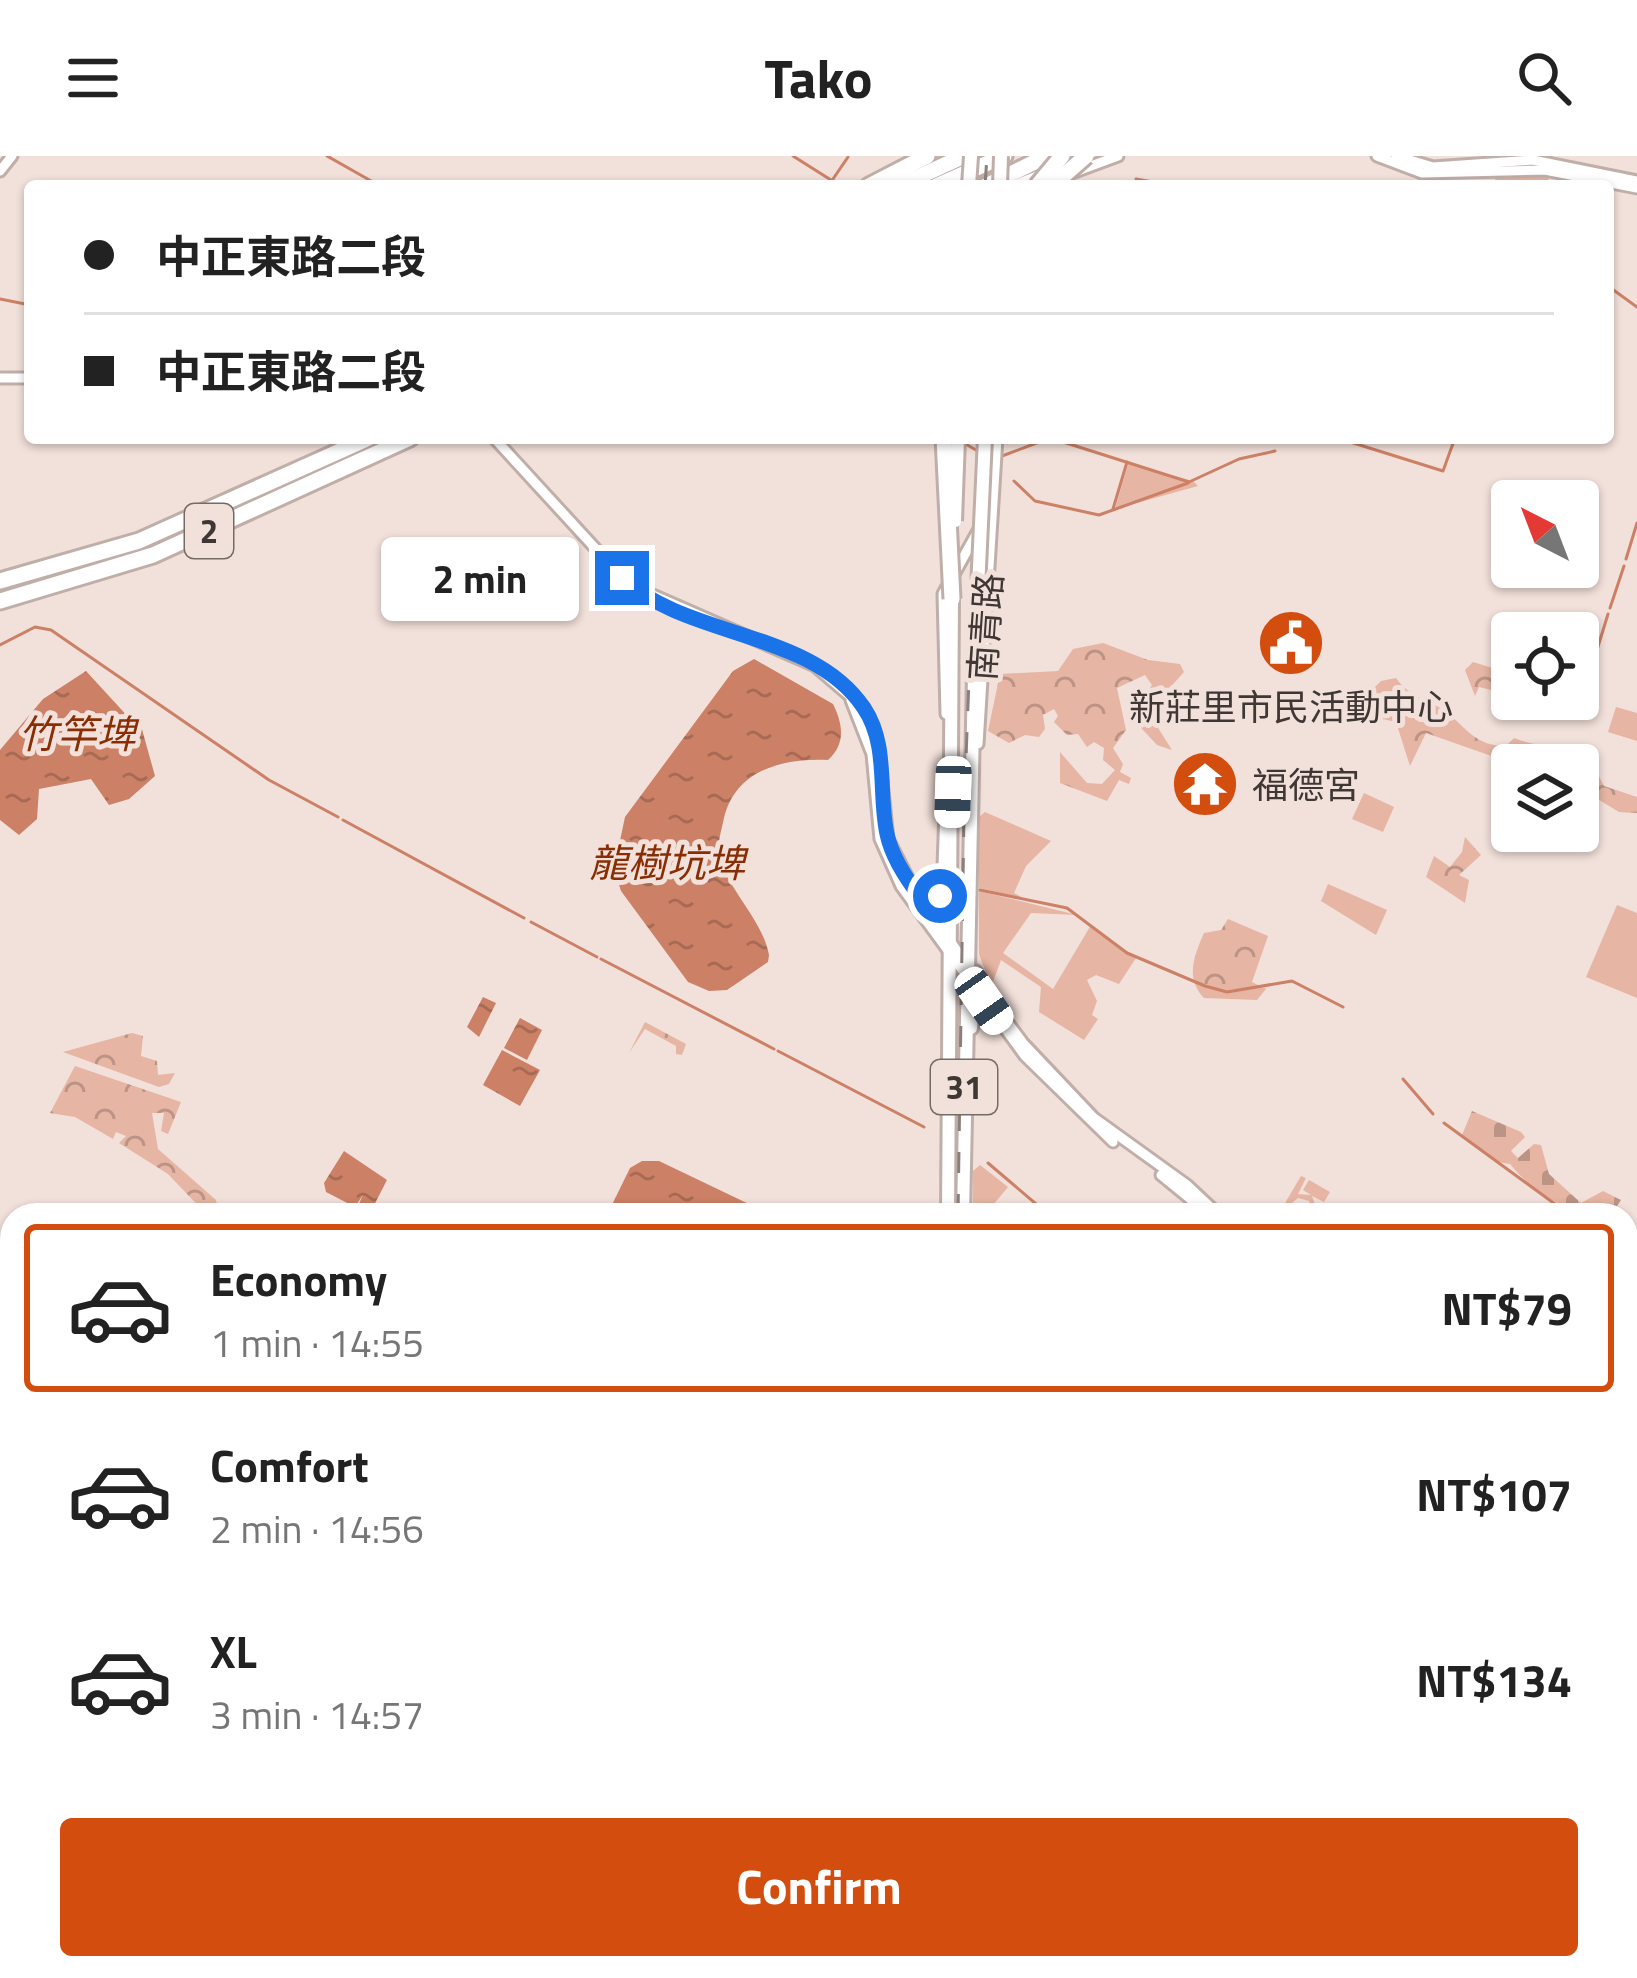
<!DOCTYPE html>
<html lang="en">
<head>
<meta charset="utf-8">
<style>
  body { margin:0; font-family:"Titillium Web","Noto Sans TC",sans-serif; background:#f6f6f6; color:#222; height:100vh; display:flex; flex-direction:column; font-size:45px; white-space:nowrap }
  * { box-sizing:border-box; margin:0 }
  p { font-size:39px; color:#767676 }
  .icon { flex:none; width:66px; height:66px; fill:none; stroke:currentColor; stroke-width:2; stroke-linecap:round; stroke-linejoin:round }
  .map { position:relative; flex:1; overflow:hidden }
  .drawer { position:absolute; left:0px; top:1047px; width:1638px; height:777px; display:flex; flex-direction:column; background:#fff; border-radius:36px 36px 0 0; box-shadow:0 3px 9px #0004 }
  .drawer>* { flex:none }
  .top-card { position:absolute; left:24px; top:24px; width:1590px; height:264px; border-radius:12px; box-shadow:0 3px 9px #0004; display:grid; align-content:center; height:264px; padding:0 60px; background:#fff }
  .needle { width:78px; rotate:318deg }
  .buttons { position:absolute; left:1491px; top:324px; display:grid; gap:24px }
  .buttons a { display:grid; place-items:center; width:108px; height:108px; border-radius:12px; background:#fff; box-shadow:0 3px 9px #0004; font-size:60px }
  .end { position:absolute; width:54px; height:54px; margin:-27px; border:15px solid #1a73e8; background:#fff; box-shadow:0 0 0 6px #fff }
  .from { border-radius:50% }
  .bubble { position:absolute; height:84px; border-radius:12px; background:#fff; box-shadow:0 3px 9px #0004; font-size:39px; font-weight:700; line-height:84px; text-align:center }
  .car { position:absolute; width:36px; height:72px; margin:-36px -18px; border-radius:15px; box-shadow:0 0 9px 3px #0007; background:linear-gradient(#fff 24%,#345 0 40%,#fff 0 76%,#345 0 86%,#fff 0) }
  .top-card b { display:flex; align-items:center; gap:42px; height:114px; font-size:45px }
  .top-card b+b { border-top:3px solid #e0e0e0 }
  .top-card i { width:30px; height:30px; background:#222 }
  ul { padding:21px 0 0; list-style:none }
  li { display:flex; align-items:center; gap:36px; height:168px; margin:0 24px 18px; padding:0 36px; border:6px solid transparent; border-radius:12px }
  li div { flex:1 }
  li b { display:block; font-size:45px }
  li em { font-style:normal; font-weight:700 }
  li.active { border-color:#d24d0e }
  li>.icon { width:108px; height:108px; stroke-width:1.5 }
  .action { display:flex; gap:24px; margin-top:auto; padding:24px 60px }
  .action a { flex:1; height:138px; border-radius:12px; background:#d24d0e; color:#fff; font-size:48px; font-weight:700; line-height:138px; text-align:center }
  header { display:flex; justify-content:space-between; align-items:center; height:156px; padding:0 60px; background:#fff; font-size:54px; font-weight:700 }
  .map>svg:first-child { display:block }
</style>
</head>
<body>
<header><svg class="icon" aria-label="menu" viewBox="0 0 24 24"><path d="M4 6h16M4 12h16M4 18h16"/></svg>Tako<svg class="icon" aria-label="search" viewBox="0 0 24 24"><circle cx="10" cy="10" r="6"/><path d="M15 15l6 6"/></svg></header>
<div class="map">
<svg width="1637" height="1822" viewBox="0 0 1637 1822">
  <defs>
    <pattern id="forest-crowns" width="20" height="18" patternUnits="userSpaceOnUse" patternTransform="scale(3)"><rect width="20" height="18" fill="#e6b5a3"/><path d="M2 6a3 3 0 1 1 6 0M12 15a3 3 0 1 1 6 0" fill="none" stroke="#bc9486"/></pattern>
    <pattern id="cemetery-stones" width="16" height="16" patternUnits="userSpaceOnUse" patternTransform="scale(3)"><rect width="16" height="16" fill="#e6b5a3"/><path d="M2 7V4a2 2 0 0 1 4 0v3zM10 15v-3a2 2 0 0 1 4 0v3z" fill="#bc9486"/></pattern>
    <pattern id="water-ripples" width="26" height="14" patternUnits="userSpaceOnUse" patternTransform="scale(3)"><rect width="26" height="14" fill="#cc8065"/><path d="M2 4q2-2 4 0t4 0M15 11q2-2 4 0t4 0" fill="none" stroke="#a76a54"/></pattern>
  </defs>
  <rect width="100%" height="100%" fill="#f2e0da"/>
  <!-- grass -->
  <g fill="#e6b5a3">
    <path d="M 1496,19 L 1549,21 L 1547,30 L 1494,30 Z"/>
    <path d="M 1128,308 L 1193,325 L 1198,330 L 1115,353 Z"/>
    <path d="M 1616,551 L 1637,557 L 1637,585 L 1608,576 Z"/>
    <path d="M 1364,637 L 1394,651 L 1383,676 L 1352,663 Z"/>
    <path d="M 985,656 L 1051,685 L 1026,710 L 1014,737 L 1023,742 L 979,732 L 979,661 Z"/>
    <path d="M 1328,728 L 1387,754 L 1376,779 L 1321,745 Z"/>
    <path d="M 979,735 L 1077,759 L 1031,757 L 1003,797 L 1053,833 L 1091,769 L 1136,802 L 1119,828 L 1096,819 L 1087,824 L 1097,845 L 1092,859 L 1098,863 L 1084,884 L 1039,856 L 1041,831 L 1001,804 L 991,831 L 979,798 Z"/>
    <path d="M 1617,749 L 1637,757 L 1637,842 L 1586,821 Z"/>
    <path d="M 980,1009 L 1008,1031 L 993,1049 L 998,1054 L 994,1059 L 973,1059 L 973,1015 Z"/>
    <path d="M 1301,1020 L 1306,1022 L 1298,1038 L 1311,1039 L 1303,1034 L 1309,1024 L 1330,1036 L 1324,1046 L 1312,1040 L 1319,1059 L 1314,1059 L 1309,1045 L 1298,1042 L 1278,1059 Z"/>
  </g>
  <!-- forest -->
  <g fill="url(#forest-crowns)">
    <path d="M 1103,487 L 1148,504 L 1180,508 L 1184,516 L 1148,556 L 1172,594 L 1157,589 L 1131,561 L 1152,529 L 1145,519 L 1117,532 L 1126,574 L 1113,592 L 1123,608 L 1120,616 L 1131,622 L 1129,628 L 1119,624 L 1107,645 L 1060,627 L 1060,596 L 1087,627 L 1102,628 L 1115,614 L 1103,604 L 1104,592 L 1094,586 L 1087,591 L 1078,578 L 1067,579 L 1054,566 L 1058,560 L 1054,553 L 1043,559 L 1045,573 L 1039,581 L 1025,579 L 1009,587 L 988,575 L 1000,518 L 1058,515 L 1073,493 Z"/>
    <path d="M 1473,506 L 1499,514 L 1491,534 L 1479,531 L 1475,540 L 1465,514 Z"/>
    <path d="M 1396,522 C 1411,543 1428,542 1446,556 C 1467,572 1475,590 1506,590 L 1514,582 C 1539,592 1561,590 1588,599 L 1604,630 L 1637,641 L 1637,657 L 1619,656 L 1578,631 L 1578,609 L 1536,603 L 1517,609 L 1426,577 L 1410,610 L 1396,566 L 1329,551 L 1337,542 L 1370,546 L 1370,536 L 1381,525 Z"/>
    <path d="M 1465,681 L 1481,699 L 1459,719 L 1469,724 L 1465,747 L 1426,721 L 1434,700 L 1450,711 L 1462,696 Z"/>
    <path d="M 1228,763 L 1268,780 L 1252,826 L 1266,833 L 1257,844 L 1204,842 C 1185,822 1194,800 1204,777 L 1221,774 Z"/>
    <path d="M 645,866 L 686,888 L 682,899 L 676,898 L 676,890 L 645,873 L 629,897 Z"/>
    <path d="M 132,877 L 143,880 L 141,900 L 157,905 L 158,919 L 175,917 L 169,928 L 159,931 L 63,896 Z"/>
    <path d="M 75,910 L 181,946 L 168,978 L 161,975 L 164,957 L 152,957 L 158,993 L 216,1044 L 219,1059 L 207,1059 L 168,1018 L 119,987 L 126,980 L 116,976 L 113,983 L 75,961 L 50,957 Z"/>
  </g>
  <!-- cemetery -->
  <path fill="url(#cemetery-stones)" d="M 1472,955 L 1521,976 L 1525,981 L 1511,995 L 1518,1002 L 1534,988 L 1541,989 L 1549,1018 L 1581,1047 L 1603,1035 L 1621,1044 L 1611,1059 C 1570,1059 1536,1040 1510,1008 L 1497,1006 L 1462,979 Z"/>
  <!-- water -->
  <g fill="url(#water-ripples)">
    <path d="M 754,503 L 833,548 C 843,568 846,588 828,604 C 784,602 736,613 724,662 C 722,672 717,688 719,698 C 727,734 762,762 769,799 L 768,806 L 727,834 L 709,835 L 688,826 L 621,735 L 614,713 L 625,661 L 733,515 Z"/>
    <path d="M 86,515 L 131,564 L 138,559 L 155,620 L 129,643 L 109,649 L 91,623 L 39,633 L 37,663 L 19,679 L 0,664 L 0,594 L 43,543 Z"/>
    <path d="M 483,841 L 496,847 L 479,881 L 467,871 Z"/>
    <path d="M 520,862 L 542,874 L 527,904 L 504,892 Z"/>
    <path d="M 502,894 L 540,914 L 520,950 L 483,929 Z"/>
    <path d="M 344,995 L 387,1024 L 369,1059 L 357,1052 L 363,1039 L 355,1051 L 326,1036 L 324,1027 Z"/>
    <path d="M 642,1005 L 659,1005 L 772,1059 L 607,1059 L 630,1012 Z"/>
    <path d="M 0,1648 L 12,1653 L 12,1708 L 0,1708 Z"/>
    <path d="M 0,1732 L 12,1734 L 12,1792 L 0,1803 Z"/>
  </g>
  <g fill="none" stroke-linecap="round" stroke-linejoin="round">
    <!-- stream -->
    <g stroke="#cc8065" stroke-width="3">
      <path d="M 327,0 L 380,30"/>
      <path d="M 793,0 L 831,24"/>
      <path d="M 833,23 L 848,1"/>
      <path d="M 1136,23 L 1176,30"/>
      <path d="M 1608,130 L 1637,151"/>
      <path d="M 0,143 L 30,149"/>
      <path d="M 1060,285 L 1189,326 L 1239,303 L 1275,295"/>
      <path d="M 1347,285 L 1443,315 L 1455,282"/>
      <path d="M 964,287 L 981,297"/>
      <path d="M 1002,300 L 1050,282"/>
      <path d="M 1014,325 L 1035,345 L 1099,359 L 1188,327"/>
      <path d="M 1113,353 L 1127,306"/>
      <path d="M 1626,403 L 1637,367"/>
      <path d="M 1610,452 L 1624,410"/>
      <path d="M 0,489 L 35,471 L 51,474 L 269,624 L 338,661"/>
      <path d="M 1585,533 L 1608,458"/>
      <path d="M 343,664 L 524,762"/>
      <path d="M 980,734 L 1067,752 L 1127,797 L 1205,830 L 1227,836 L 1292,825 L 1343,851"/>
      <path d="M 531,766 L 597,801"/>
      <path d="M 601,803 L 774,893"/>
      <path d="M 778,895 L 924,971"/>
      <path d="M 1403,923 L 1433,958"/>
      <path d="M 1444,967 L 1570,1059"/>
      <path d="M 988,1007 L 1049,1059"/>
      <path d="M 1626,1097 L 1637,1101"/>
      <path d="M 0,1151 L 12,1143"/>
      <path d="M 1626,1485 L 1637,1488"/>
      <path d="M 1436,1812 L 1444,1822"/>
    </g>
    <defs>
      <g id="secondary">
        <path d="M 1377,0 L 1422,17 L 1545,14 L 1637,32"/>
        <path d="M 1396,0 L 1433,11 L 1533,4 L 1637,25"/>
        <path d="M 0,15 L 12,0"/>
        <path d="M 1072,17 L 1118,0"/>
        <path d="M 1012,30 L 1047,16"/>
        <path d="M 0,222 L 30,222"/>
        <path d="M 494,282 L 628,428 L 815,510 L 864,552 L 878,586 L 888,683 L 911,728 L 986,837 L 1023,887 L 1094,962 L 1187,1029 L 1219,1059"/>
        <path d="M 851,544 L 872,598 L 880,683 L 901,730 L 1025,900 L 1113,986"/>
        <path d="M 946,558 L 943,438 L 978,375"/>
        <path d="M 978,588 L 997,282"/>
        <path d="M 941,768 L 945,653"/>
        <path d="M 1161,1019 L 1210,1059"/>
        <path d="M 0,1227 L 12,1234"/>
        <path d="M 1626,1238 L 1637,1230"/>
        <path d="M 0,1253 L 12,1261"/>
        <path d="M 399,1812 L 399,1822"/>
        <path d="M 1596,1812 L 1599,1822"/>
        <path d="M 406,1822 L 406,1812"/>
        <path d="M 413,1822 L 414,1812"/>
        <path d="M 421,1822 L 421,1812"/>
        <path d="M 918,1822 L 918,1812"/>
        <path d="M 928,1822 L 928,1812"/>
        <path d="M 970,1822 L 970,1812"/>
        <path d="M 1205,1822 L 1205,1812"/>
      </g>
      <g id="primary">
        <path d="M 971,872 L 975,816"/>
        <path d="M 948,1059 L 952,443"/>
        <path d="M 963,1059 L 974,519"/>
        <path d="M 1191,1812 L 1191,1822"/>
      </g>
      <g id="highway">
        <path d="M 869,30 L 927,0"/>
        <path d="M 899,30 L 964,0"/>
        <path d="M 936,30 L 1004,0"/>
        <path d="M 986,30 L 1047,0"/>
        <path d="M 0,425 L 139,385 L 369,282"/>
        <path d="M 0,445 L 153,399 L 410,282"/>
      </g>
    </defs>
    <!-- secondary casing -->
    <use href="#secondary" stroke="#c0aea9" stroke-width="15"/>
    <!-- primary casing -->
    <use href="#primary" stroke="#c0aea9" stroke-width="18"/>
    <!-- highway casing -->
    <use href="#highway" stroke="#c0aea9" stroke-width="21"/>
    <!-- secondary -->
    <use href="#secondary" stroke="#fff" stroke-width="9"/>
    <!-- primary -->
    <use href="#primary" stroke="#fff" stroke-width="12"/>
    <!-- highway -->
    <use href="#highway" stroke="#fff" stroke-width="15"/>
    <!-- rail -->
    <g stroke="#8b7f7b" stroke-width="3" stroke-dasharray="21 21" stroke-linecap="butt">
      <path d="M 985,30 L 987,0"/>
      <path d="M 958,1059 L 964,656 L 978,282"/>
      <path d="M 0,1400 L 12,1413"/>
      <path d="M 921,1812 L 921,1822"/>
      <path d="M 947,1812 L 947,1822"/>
    </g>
    <defs>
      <g id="primary-bridge">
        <path d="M 969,30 L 971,0"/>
        <path d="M 1000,30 L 1001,0"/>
        <path d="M 955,365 L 958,282"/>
        <path d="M 974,519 L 985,282"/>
      </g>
      <g id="highway-bridge">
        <path d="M 1037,30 L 1062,0"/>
        <path d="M 1052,30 L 1086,0"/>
        <path d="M 944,282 L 952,443"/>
      </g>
    </defs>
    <!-- primary-bridge casing -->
    <use href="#primary-bridge" stroke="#c0aea9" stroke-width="18" stroke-linecap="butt"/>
    <!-- highway-bridge casing -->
    <use href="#highway-bridge" stroke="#c0aea9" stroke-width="21" stroke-linecap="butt"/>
    <!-- primary-bridge -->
    <use href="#primary-bridge" stroke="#fff" stroke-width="12"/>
    <!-- highway-bridge -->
    <use href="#highway-bridge" stroke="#fff" stroke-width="15"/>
  </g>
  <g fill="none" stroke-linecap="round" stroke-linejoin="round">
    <!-- route -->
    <path stroke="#1a73e8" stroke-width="15" d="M 622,422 C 688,483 812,474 864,552 C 889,589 878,638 887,678 C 892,702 907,724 922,743 L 940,740"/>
  </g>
  <!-- icons -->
  <defs>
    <symbol id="civic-disc" viewBox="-11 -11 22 22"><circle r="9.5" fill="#d24d0e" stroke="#f2e0da"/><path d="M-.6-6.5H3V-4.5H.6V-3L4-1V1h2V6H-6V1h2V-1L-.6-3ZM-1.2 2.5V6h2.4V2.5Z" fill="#fff"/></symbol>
    <symbol id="temple-disc" viewBox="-11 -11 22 22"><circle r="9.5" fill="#d24d0e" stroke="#f2e0da"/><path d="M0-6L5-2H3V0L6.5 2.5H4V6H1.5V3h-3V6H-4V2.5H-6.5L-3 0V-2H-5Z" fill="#fff"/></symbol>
  </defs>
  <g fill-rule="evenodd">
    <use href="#civic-disc" x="1253" y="449" width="76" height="76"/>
    <use href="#temple-disc" x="1167" y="590" width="76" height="76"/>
  </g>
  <g text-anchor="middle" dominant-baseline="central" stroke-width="10" stroke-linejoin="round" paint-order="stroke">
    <!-- shield labels -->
    <g fill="#f2e0da" stroke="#746a66" stroke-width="3">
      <rect x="185" y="348" width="48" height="54" rx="9"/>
      <rect x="931" y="904" width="66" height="54" rx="9"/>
    </g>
    <g font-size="33" font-weight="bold" fill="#3e3734">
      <text x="209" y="375">2</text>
      <text x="964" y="931">31</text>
    </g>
    <!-- street labels -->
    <g font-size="36" fill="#3e3734" stroke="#f2e0da">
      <text transform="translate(985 471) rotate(-86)">南青路</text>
    </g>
    <!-- poi labels -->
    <g font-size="36" fill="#3e3734" stroke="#f2e0da">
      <text x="1291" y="550">新莊里市民活動中心</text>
      <text x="1252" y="628" text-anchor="start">福德宮</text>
    </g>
    <!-- water labels -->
    <g font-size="39" font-style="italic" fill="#892e04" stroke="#f2e0da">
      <text x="77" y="577">竹竿埤</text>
      <text x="667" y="706">龍樹坑埤</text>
    </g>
  </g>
</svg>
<div class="buttons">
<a><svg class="needle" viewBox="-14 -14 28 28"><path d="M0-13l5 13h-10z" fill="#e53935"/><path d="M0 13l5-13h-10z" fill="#767676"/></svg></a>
<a><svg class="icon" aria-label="locate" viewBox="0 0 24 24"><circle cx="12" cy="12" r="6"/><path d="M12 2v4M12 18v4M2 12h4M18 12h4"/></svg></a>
<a><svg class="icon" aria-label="layers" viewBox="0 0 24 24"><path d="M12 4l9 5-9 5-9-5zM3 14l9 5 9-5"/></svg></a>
</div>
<i class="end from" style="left:940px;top:740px"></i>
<i class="end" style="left:622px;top:422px"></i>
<div class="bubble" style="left:381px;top:381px;width:198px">2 min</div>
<i class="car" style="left:953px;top:636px;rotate:182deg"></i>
<i class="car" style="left:984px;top:845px;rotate:145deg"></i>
<div class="top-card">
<b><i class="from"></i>中正東路二段</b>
<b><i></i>中正東路二段</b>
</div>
<section class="drawer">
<ul>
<li class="active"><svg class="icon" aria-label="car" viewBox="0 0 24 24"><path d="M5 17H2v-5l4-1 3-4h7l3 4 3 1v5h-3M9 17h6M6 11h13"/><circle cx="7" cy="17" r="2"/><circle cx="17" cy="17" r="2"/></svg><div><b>Economy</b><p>1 min · 14:55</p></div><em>NT$79</em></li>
<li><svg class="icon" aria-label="car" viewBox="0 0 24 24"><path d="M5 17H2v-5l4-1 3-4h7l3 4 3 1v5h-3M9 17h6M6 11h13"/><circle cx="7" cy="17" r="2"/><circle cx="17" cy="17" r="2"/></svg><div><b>Comfort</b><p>2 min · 14:56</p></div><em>NT$107</em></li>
<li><svg class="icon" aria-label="car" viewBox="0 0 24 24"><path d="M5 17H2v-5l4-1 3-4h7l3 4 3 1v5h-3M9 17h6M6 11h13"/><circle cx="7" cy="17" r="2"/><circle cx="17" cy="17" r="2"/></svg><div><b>XL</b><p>3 min · 14:57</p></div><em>NT$134</em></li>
</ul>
<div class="action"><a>Confirm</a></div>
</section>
</div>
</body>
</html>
